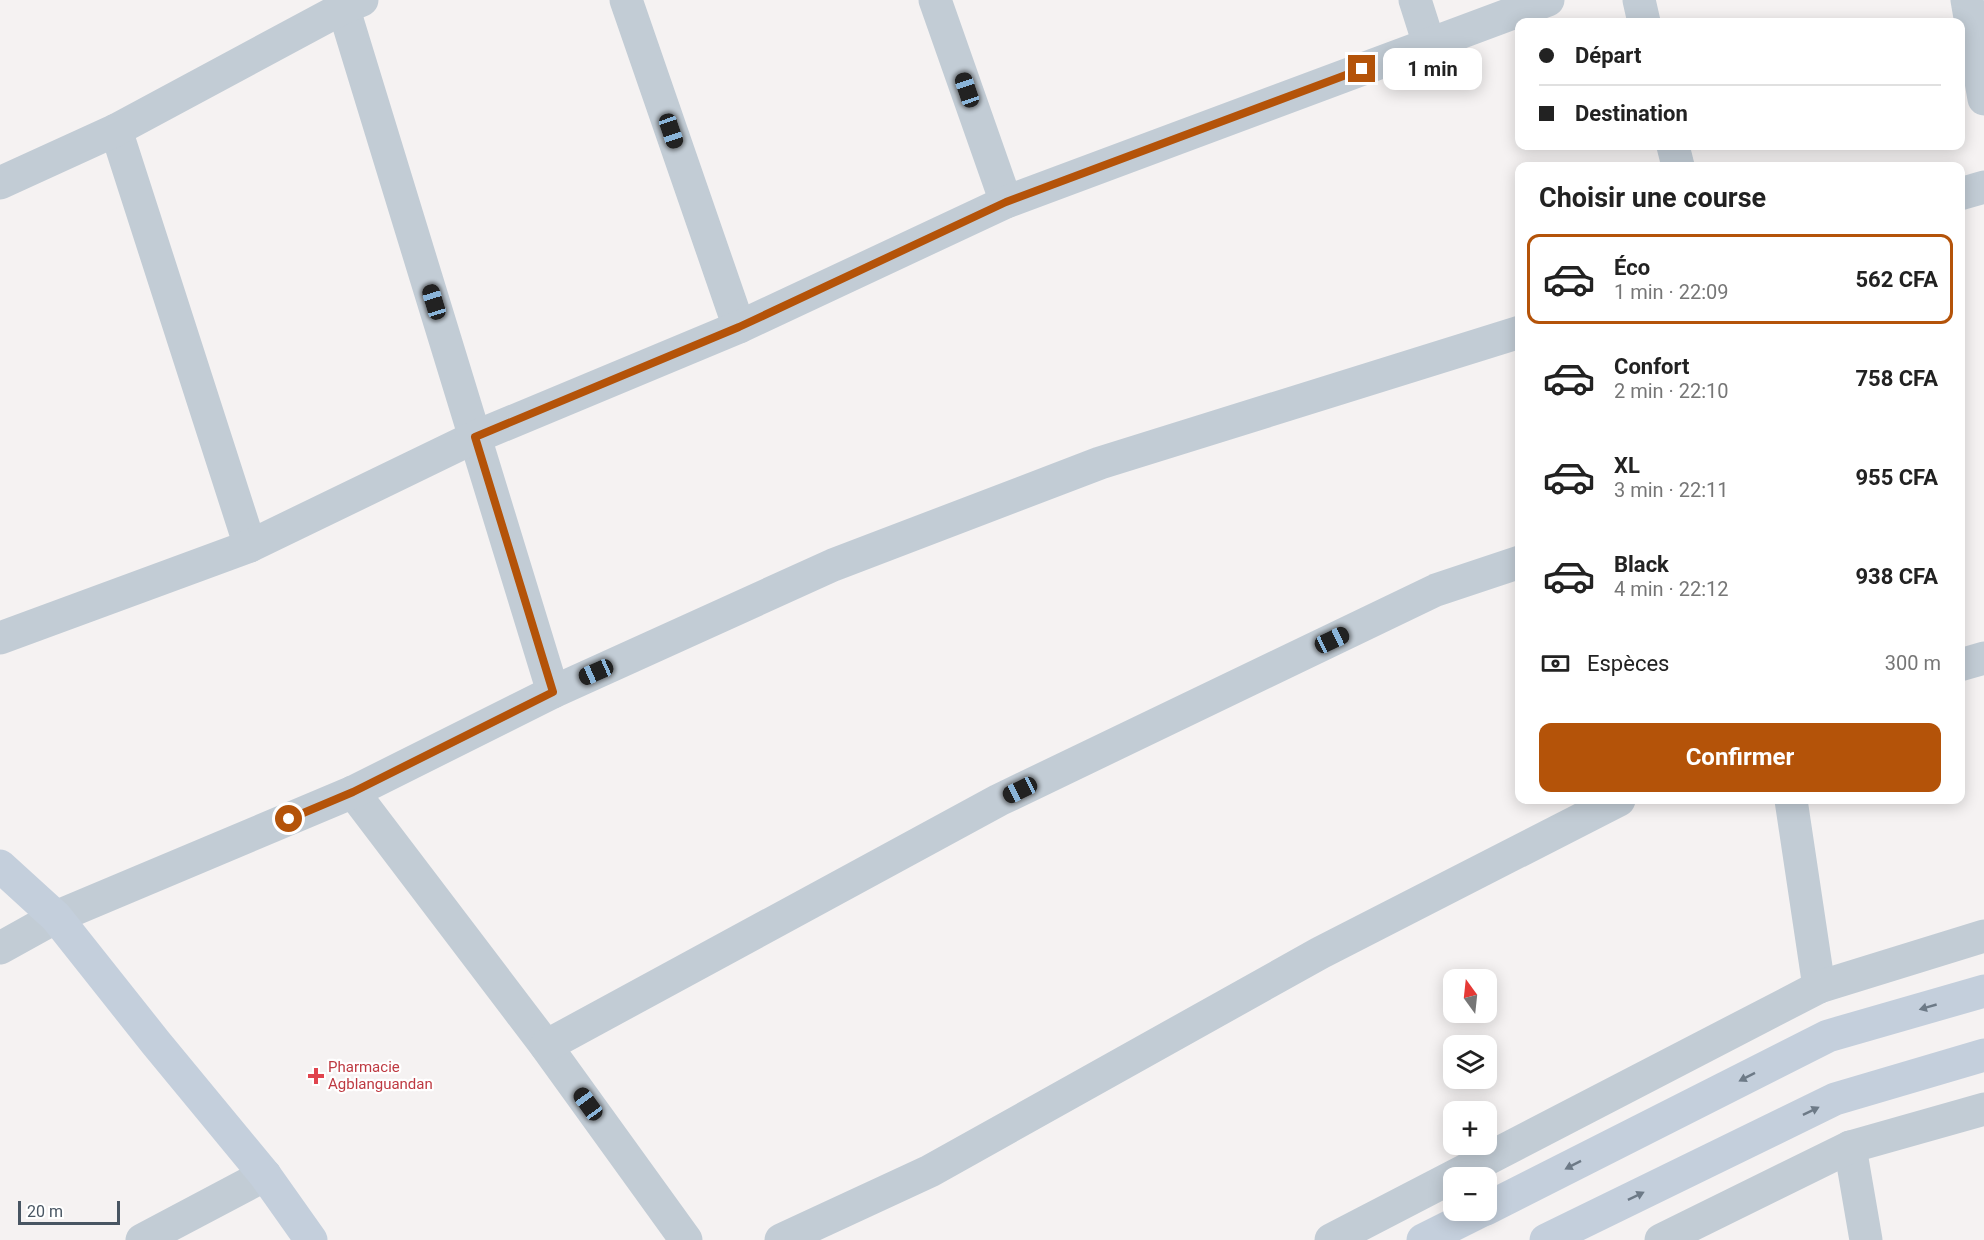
<!DOCTYPE html>
<html lang="fr">
<head>
<meta charset="utf-8">
<style>
  body { margin:0; font-family:Roboto,sans-serif; background:#f2f2f2; color:#222; height:100vh; display:flex; flex-direction:column; font-size:22px; white-space:nowrap }
  * { box-sizing:border-box; margin:0 }
  p { font-size:20px; color:#767676 }
  .icon { flex:none; width:33px; height:33px; fill:none; stroke:currentColor; stroke-width:2; stroke-linecap:round; stroke-linejoin:round }
  .map { position:relative; flex:1; overflow:hidden }
  .panel { position:absolute; left:1515px; top:162px; width:450px; height:642px; display:flex; flex-direction:column; background:#fff; border-radius:12px; box-shadow:0 3px 15px #0003 }
  .panel>* { flex:none }
  .top-card { position:absolute; left:1515px; top:18px; width:450px; height:132px; border-radius:12px; box-shadow:0 3px 15px #0003; display:grid; align-content:center; height:132px; padding:0 24px; background:#fff }
  .needle { width:39px; rotate:345deg }
  .controls { position:absolute; left:1443px; top:969px; display:grid; gap:12px }
  .controls a { display:grid; place-items:center; width:54px; height:54px; border-radius:12px; background:#fff; box-shadow:0 3px 15px #0003; font-size:30px }
  .scale { position:absolute; left:18px; bottom:15px; width:102px; box-sizing:border-box; padding-left:6px; border:3px solid #485562; border-top:0; font-size:16px; line-height:21px; white-space:nowrap; color:#485562; -webkit-text-stroke:4px #fff; paint-order:stroke }
  .end { position:absolute; width:27px; height:27px; margin:-14px; border:8px solid #b45309; background:#fff; box-shadow:0 0 0 3px #fff }
  .from { border-radius:50% }
  .bubble { position:absolute; height:42px; border-radius:12px; background:#fff; box-shadow:0 3px 15px #0003; font-size:20px; font-weight:700; line-height:42px; text-align:center }
  .car { position:absolute; width:18px; height:36px; margin:-18px -9px; border-radius:8px; box-shadow:0 0 4px 2px #0007; background:linear-gradient(#222 24%,#8ab4d8 0 40%,#222 0 76%,#8ab4d8 0 86%,#222 0) }
  .top-card b { display:flex; align-items:center; gap:21px; height:57px; font-size:22px }
  .top-card b+b { border-top:2px solid #e0e0e0 }
  .top-card i { width:15px; height:15px; background:#222 }
  ul { padding:0; list-style:none }
  li { display:flex; align-items:center; gap:18px; height:90px; margin:0 12px 9px; padding:0 12px; border:3px solid transparent; border-radius:12px }
  li div { flex:1 }
  li b { display:block; font-size:22px }
  li em { font-style:normal; font-weight:700 }
  li.active { border-color:#b45309 }
  li>.icon { width:54px; height:54px; stroke-width:1.5 }
  h2 { padding:0 24px; font-size:27px; line-height:72px }
  .pay { display:flex; align-items:center; gap:15px; height:66px; padding:0 24px; font-size:22px }
  .pay p { margin-inline-start:auto }
  .primary-button { display:flex; gap:12px; margin-top:auto; padding:12px 24px }
  .primary-button a { flex:1; height:69px; border-radius:12px; background:#b45309; color:#fff; font-size:24px; font-weight:700; line-height:69px; text-align:center }
  .map>svg:first-child { display:block }
</style>
</head>
<body>
<div class="map">
<svg width="1984" height="1240" viewBox="0 0 1984 1240">
  <rect width="100%" height="100%" fill="#f5f2f2"/>
  <g fill="none" stroke-linecap="round" stroke-linejoin="round">
    <!-- street -->
    <g stroke="#c2ccd5" stroke-width="33">
      <path d="M 341,0 L 553,692"/>
      <path d="M 626,0 L 739,327"/>
      <path d="M 935,0 L 1006,202"/>
      <path d="M 1415,0 L 1429,44"/>
      <path d="M 1639,0 L 1644,22"/>
      <path d="M 1967,0 L 1984,99"/>
      <path d="M 116,130 L 250,546"/>
      <path d="M 1673,146 L 1678,166"/>
      <path d="M 0,183 L 116,130 L 343,8 L 362,0"/>
      <path d="M 1960,194 L 1984,187"/>
      <path d="M 0,638 L 250,546 L 475,437 L 739,327 L 1006,202 L 1548,0"/>
      <path d="M 1960,665 L 1984,658"/>
      <path d="M 353,792 L 546,1046 L 686,1240"/>
      <path d="M 1791,800 L 1819,987"/>
      <path d="M 0,948 L 56,917 L 353,792 L 553,692 L 833,565 L 1100,463 L 1520,332"/>
      <path d="M 546,1046 L 999,800 L 1436,590 L 1520,562"/>
      <path d="M 1850,1147 L 1866,1240"/>
      <path d="M 142,1240 L 265,1175"/>
      <path d="M 781,1240 L 930,1171 L 1320,953 L 1619,800"/>
      <path d="M 1331,1240 L 1819,987 L 1984,936"/>
      <path d="M 1661,1240 L 1850,1147 L 1984,1109"/>
    </g>
    <!-- secondary -->
    <g stroke="#c4cfdc" stroke-width="33">
      <path d="M 0,866 L 56,917 L 156,1043 L 265,1175 L 311,1240"/>
      <path d="M 1486,1209 L 1828,1036 L 1984,991"/>
      <path d="M 1423,1240 L 1483,1210"/>
      <path d="M 1546,1240 L 1835,1099 L 1984,1055"/>
    </g>
  </g>
  <!-- one-way arrows -->
  <defs><path id="oneway-solid" d="M-6-.8H1V-3.2L6.5 0L1 3.2V.8H-6Z" transform="scale(1.5)"/></defs>
  <g fill="#6d7a87">
    <use href="#oneway-solid" transform="translate(1928 1007) rotate(164)"/>
    <use href="#oneway-solid" transform="translate(1747 1077) rotate(153)"/>
    <use href="#oneway-solid" transform="translate(1811 1111) rotate(-26)"/>
    <use href="#oneway-solid" transform="translate(1573 1165) rotate(153)"/>
    <use href="#oneway-solid" transform="translate(1636 1196) rotate(-26)"/>
  </g>
  <g fill="none" stroke-linecap="round" stroke-linejoin="round">
    <!-- route -->
    <path stroke="#b45309" stroke-width="8" d="M 289,819 L 353,792 L 553,692 L 475,437 L 739,327 L 1006,202 L 1362,69"/>
  </g>
  <!-- markers -->
  <path fill="#e0444e" stroke="#fff" stroke-width="2" d="M313 1067h6v6h6v6h-6v6h-6v-6h-6v-6h6z"/>
  <g text-anchor="middle" dominant-baseline="central" stroke-width="4.5" stroke-linejoin="round" paint-order="stroke">
    <!-- health labels -->
    <g font-size="15" fill="#be3a42" stroke="#fff" text-anchor="start">
      <text x="328" y="1067">Pharmacie<tspan x="328" dy="17">Agblanguandan</tspan></text>
    </g>
  </g>
</svg>
<div class="controls">
<a><svg class="needle" viewBox="-14 -14 28 28"><path d="M0-13l5 13h-10z" fill="#e53935"/><path d="M0 13l5-13h-10z" fill="#767676"/></svg></a>
<a><svg class="icon" aria-label="layers" viewBox="0 0 24 24"><path d="M12 4l9 5-9 5-9-5zM3 14l9 5 9-5"/></svg></a>
<a>+</a>
<a>−</a>
</div>
<div class="scale">20 m</div>
<i class="end from" style="left:289px;top:819px"></i>
<i class="end" style="left:1362px;top:69px"></i>
<div class="bubble" style="left:1383px;top:48px;width:99px">1 min</div>
<i class="car" style="left:967px;top:90px;rotate:341deg"></i>
<i class="car" style="left:671px;top:131px;rotate:161deg"></i>
<i class="car" style="left:434px;top:302px;rotate:343deg"></i>
<i class="car" style="left:1332px;top:640px;rotate:65deg"></i>
<i class="car" style="left:596px;top:672px;rotate:246deg"></i>
<i class="car" style="left:1020px;top:790px;rotate:244deg"></i>
<i class="car" style="left:588px;top:1104px;rotate:324deg"></i>
<div class="top-card">
<b><i class="from"></i>Départ</b>
<b><i></i>Destination</b>
</div>
<section class="panel">
<h2>Choisir une course</h2>
<ul>
<li class="active"><svg class="icon" aria-label="car" viewBox="0 0 24 24"><path d="M5 17H2v-5l4-1 3-4h7l3 4 3 1v5h-3M9 17h6M6 11h13"/><circle cx="7" cy="17" r="2"/><circle cx="17" cy="17" r="2"/></svg><div><b>Éco</b><p>1 min · 22:09</p></div><em>562 CFA</em></li>
<li><svg class="icon" aria-label="car" viewBox="0 0 24 24"><path d="M5 17H2v-5l4-1 3-4h7l3 4 3 1v5h-3M9 17h6M6 11h13"/><circle cx="7" cy="17" r="2"/><circle cx="17" cy="17" r="2"/></svg><div><b>Confort</b><p>2 min · 22:10</p></div><em>758 CFA</em></li>
<li><svg class="icon" aria-label="car" viewBox="0 0 24 24"><path d="M5 17H2v-5l4-1 3-4h7l3 4 3 1v5h-3M9 17h6M6 11h13"/><circle cx="7" cy="17" r="2"/><circle cx="17" cy="17" r="2"/></svg><div><b>XL</b><p>3 min · 22:11</p></div><em>955 CFA</em></li>
<li><svg class="icon" aria-label="car" viewBox="0 0 24 24"><path d="M5 17H2v-5l4-1 3-4h7l3 4 3 1v5h-3M9 17h6M6 11h13"/><circle cx="7" cy="17" r="2"/><circle cx="17" cy="17" r="2"/></svg><div><b>Black</b><p>4 min · 22:12</p></div><em>938 CFA</em></li>
</ul>
<div class="pay"><svg class="icon" aria-label="cash" viewBox="0 0 24 24"><path d="M3 7h18v10H3z"/><circle cx="12" cy="12" r="2"/></svg>Espèces<p>300 m</p></div>
<div class="primary-button"><a>Confirmer</a></div>
</section>
</div>
</body>
</html>
